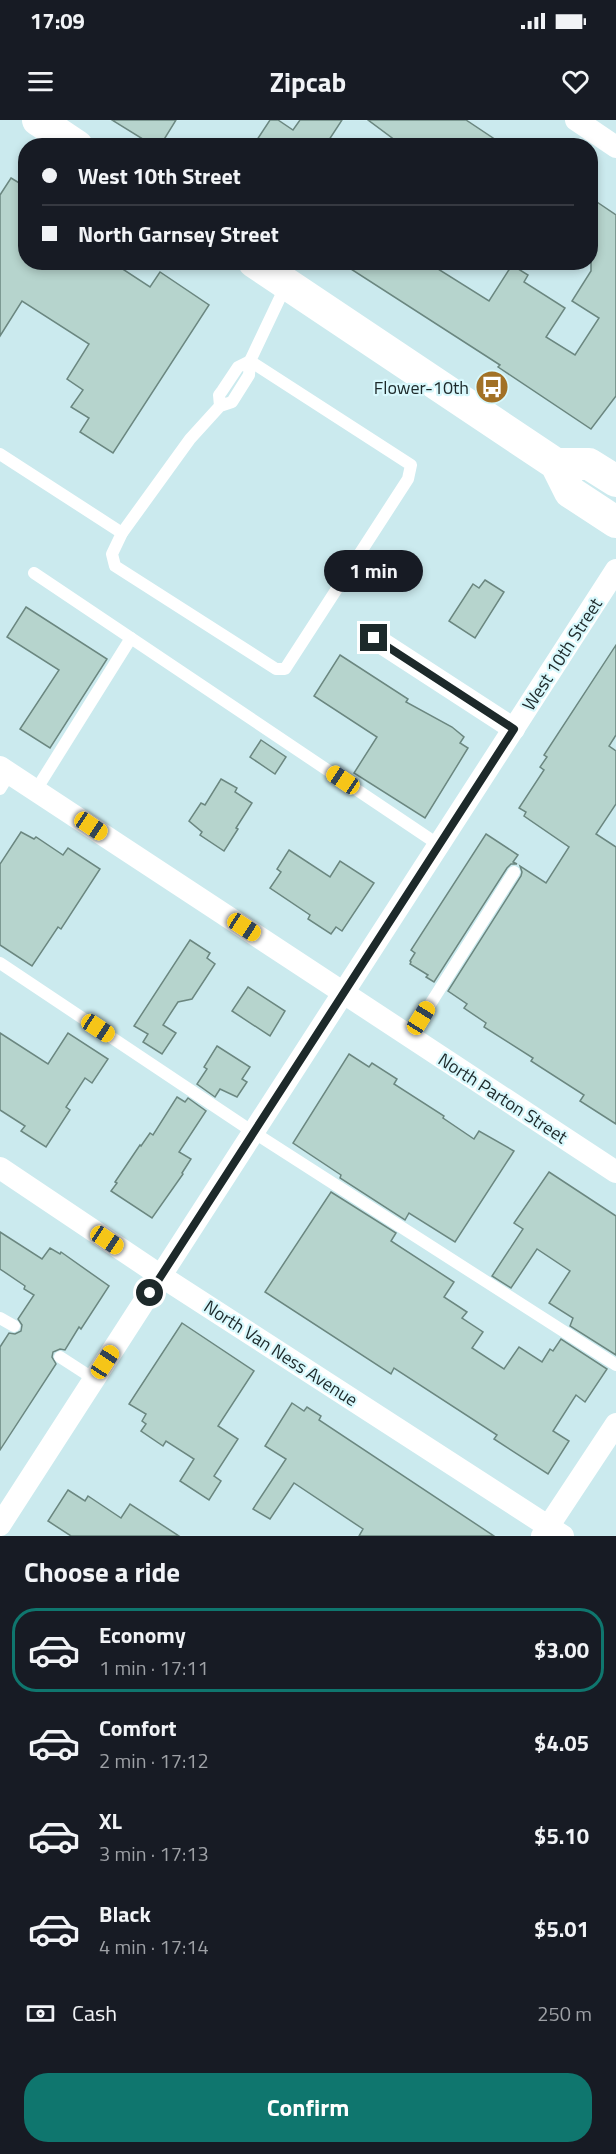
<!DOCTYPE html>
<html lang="en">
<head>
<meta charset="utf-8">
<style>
  body { margin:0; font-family:"Titillium Web",sans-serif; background:#242831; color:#f1f3f6; height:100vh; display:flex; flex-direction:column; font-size:22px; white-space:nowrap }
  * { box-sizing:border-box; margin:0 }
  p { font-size:20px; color:#9ea1a6 }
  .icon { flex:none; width:33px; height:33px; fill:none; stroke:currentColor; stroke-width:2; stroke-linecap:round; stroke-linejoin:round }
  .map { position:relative; height:1416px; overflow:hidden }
  .details { display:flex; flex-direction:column; background:#171b24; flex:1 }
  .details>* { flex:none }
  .banner { position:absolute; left:18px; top:18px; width:580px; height:132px; border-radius:24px; box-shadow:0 3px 9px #0003; display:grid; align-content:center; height:132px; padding:0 24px; background:#171b24 }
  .end { position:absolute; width:27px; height:27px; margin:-14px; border:8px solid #1d292a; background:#fff; box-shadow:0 0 0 3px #fff }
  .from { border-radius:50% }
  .bubble { position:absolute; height:42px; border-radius:21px; background:#171b24; box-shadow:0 3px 9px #0003; font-size:20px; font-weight:700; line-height:42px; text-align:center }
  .car { position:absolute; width:18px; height:36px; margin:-18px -9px; border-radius:8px; box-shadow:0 0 4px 2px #0007; background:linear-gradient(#f5c518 24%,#345 0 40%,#f5c518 0 76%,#345 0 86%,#f5c518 0) }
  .banner b { display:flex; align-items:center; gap:21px; height:57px; font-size:22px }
  .banner b+b { border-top:2px solid #363941 }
  .banner i { width:15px; height:15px; background:#f1f3f6 }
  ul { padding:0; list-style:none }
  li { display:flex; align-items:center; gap:18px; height:84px; margin:0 12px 9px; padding:0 12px; border:3px solid transparent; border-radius:24px }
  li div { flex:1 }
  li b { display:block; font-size:22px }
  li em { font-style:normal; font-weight:700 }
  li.on { border-color:#0f766e }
  li>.icon { width:54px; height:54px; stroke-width:1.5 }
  h2 { padding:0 24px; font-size:27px; line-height:72px }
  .pay { display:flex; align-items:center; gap:15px; height:66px; padding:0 24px; font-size:22px }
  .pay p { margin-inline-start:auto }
  .cta { display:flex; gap:12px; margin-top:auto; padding:12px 24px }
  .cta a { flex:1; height:69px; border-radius:24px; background:#0f766e; color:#fff; font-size:24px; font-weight:700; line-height:69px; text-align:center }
  .status { display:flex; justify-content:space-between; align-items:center; height:42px; padding:0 30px; background:#171b24; direction:ltr }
  .status svg { height:16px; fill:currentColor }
  header { display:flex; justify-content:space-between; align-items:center; height:78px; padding:0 24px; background:#171b24; font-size:27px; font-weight:700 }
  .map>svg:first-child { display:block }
</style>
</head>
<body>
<div class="status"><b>17:09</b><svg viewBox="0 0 49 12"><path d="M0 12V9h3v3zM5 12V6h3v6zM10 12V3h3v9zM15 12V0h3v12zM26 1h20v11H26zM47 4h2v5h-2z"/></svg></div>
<header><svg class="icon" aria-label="menu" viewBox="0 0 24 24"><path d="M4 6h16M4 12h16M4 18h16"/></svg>Zipcab<svg class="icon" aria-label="heart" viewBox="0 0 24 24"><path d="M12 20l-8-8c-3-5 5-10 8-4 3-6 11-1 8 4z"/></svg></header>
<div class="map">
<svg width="616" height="1416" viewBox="0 0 616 1416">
  <rect width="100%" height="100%" fill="#cbeaee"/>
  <!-- building -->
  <g fill="#b6d4cd" stroke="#6b8780" stroke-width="1.5">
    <path d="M 112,0 L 176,0 L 160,26 L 154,26 Z"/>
    <path d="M 270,0 L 278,0 L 293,10 L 300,0 L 342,0 L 325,26 L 253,26 Z"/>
    <path d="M 368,0 L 466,0 L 505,26 L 403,26 Z"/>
    <path d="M 11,58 L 26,67 L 26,142 L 112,142 L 150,167 L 160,152 L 209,185 L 113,333 L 80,312 L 89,298 L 71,287 L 83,270 L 67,259 L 89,224 L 22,181 L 0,216 L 0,75 Z"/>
    <path d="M 591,78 L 616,95 L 616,276 L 591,309 L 498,247 L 500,245 L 340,142 L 427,142 L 489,181 L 512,145 L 528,155 L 524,162 L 565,188 L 546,217 L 575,235 L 599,198 L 572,181 L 591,151 Z"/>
    <path d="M 485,460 L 504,472 L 475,518 L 449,501 L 473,464 L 479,468 Z"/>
    <path d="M 26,487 L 107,539 L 50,628 L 20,609 L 59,550 L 7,517 Z"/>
    <path d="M 616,525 L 616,615 L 609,626 L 616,631 L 616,684 L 596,714 L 616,727 L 616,1004 L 580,981 L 584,975 L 531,941 L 533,938 L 484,907 L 486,903 L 464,888 L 467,884 L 448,871 L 521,756 L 522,752 L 520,746 L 546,763 L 569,727 L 524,696 L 526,692 L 519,688 L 544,650 L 540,647 L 547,637 L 544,635 Z"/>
    <path d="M 340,535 L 408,579 L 406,582 L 452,607 L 464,617 L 460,623 L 468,628 L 425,698 L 354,653 L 377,617 L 314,576 Z"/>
    <path d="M 261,620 L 286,637 L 275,654 L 250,637 Z"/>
    <path d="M 221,659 L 237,668 L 235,672 L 252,683 L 236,708 L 238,709 L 224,731 L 200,715 L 202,712 L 189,701 L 201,683 L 205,685 Z"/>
    <path d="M 21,712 L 34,719 L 36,717 L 63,735 L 68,728 L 100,749 L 61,809 L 58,807 L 32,846 L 0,825 L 0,744 Z"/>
    <path d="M 486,714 L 518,735 L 513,742 L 517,744 L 511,744 L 507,748 L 434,862 L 426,857 L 428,855 L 410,844 L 411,842 L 410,841 L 415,833 L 411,830 Z"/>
    <path d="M 289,730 L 330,757 L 340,741 L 374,763 L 342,811 L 336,807 L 331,814 L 308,799 L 310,795 L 270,768 L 281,752 L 277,749 Z"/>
    <path d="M 190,820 L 210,833 L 207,838 L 215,844 L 192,879 L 178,882 L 163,905 L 176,913 L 162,934 L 143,922 L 148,914 L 134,906 Z"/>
    <path d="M 248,867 L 285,891 L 270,916 L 232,891 Z"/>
    <path d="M 0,913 L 48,944 L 68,913 L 108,939 L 92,963 L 85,958 L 66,987 L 70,990 L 46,1027 L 21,1011 L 25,1006 L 0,990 Z"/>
    <path d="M 217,926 L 250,947 L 242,959 L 247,962 L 237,977 L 220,969 L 215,977 L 197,964 L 207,949 L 204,947 Z"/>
    <path d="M 349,934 L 369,947 L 372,943 L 397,959 L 394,964 L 444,996 L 443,998 L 474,1019 L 479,1011 L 514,1031 L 455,1122 L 409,1093 L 405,1100 L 340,1058 L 341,1055 L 293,1023 Z"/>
    <path d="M 177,977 L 185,982 L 188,978 L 206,991 L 179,1032 L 191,1039 L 182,1053 L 183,1054 L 152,1098 L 111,1071 L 117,1063 L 115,1062 L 140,1025 L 141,1026 L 150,1013 L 153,1015 Z"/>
    <path d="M 549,1052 L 616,1096 L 616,1235 L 570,1206 L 573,1198 L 549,1183 L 570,1151 L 537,1129 L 511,1168 L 492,1156 L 523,1109 L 514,1103 Z"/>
    <path d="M 331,1072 L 396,1113 L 391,1121 L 454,1162 L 444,1177 L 467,1192 L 462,1198 L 483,1212 L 472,1228 L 504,1249 L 519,1227 L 542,1242 L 550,1229 L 553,1231 L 561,1219 L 607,1249 L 585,1282 L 576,1275 L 553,1311 L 569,1321 L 548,1354 L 494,1319 L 497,1315 L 394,1248 L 391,1254 L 265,1172 Z"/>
    <path d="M 0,1112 L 42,1139 L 50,1128 L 60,1134 L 61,1132 L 109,1166 L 81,1209 L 79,1207 L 65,1230 L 60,1229 L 53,1232 L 52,1237 L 56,1244 L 0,1330 L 0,1227 L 9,1213 L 15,1214 L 21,1211 L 22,1205 L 18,1199 L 34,1175 L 24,1169 L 25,1166 L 0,1149 Z"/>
    <path d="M 182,1203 L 254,1251 L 218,1306 L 238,1319 L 214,1356 L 221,1361 L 209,1380 L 180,1361 L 194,1339 L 166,1321 L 163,1326 L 141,1311 L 146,1304 L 142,1301 L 146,1294 L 129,1284 Z"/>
    <path d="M 292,1283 L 304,1291 L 307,1287 L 321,1296 L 319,1300 L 494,1416 L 359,1416 L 363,1409 L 294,1363 L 270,1399 L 253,1389 L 286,1339 L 265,1326 Z"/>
    <path d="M 68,1370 L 85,1381 L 88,1376 L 121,1398 L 130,1384 L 179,1416 L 71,1416 L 48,1401 Z"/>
  </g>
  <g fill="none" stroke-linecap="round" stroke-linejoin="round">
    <!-- lane -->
    <g stroke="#fff" stroke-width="12">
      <path d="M 0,334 L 122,413 L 112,434 L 115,446 L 276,549 L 285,549 L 408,359 L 411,345 L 250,241 L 286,165"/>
      <path d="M 122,413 L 190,319 L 220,286 L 232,282 L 249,255 L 250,241 L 238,247 L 222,271 L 219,275 L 220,286"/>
      <path d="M 34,453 L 439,725"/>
      <path d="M 0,669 L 10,653"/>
      <path d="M 36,670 L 131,518"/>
      <path d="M 0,843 L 253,1012 L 616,1245"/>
      <path d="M 410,916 L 514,752"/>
      <path d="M 0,1198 L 14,1206"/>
      <path d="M 60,1237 L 94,1259"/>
    </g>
    <!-- street -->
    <g stroke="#fff" stroke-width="22">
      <path d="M 576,0 L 616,27"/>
      <path d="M 374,518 L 514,609"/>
      <path d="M 0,647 L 616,1052"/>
      <path d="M 0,1048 L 161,1156 L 563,1416"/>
      <path d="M 0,1405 L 616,450"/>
      <path d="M 542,1416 L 616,1304"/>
    </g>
    <!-- secondary -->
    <g stroke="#fff" stroke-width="32">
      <path d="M 38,0 L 77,26"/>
      <path d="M 254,142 L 556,344 L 570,372 L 616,402"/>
      <path d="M 556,344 L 589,344 L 616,361"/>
    </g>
  </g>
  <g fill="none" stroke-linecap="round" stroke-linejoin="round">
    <!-- route -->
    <path stroke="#1d292a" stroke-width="8" d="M 150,1173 L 514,609 L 374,518"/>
  </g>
  <!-- icons -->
  <defs>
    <symbol id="bus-disc" viewBox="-11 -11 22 22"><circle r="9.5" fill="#a27126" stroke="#d8f8fc"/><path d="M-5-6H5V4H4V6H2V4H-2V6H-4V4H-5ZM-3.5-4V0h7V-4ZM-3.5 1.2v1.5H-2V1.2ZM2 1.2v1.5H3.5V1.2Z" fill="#fff"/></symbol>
  </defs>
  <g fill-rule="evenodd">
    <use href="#bus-disc" x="473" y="248" width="38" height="38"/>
  </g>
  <g text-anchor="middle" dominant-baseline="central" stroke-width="4.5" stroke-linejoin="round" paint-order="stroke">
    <!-- poi labels -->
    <g font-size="18" fill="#1d292a" stroke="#d8f8fc" text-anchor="end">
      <text x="469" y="267">Flower-10th</text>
    </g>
    <!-- street labels -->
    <g font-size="18" fill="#1d292a" stroke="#d8f8fc">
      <text transform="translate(562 534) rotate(-57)">West 10th Street</text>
      <text transform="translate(503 978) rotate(33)">North Parton Street</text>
      <text transform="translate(281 1233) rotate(33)">North Van Ness Avenue</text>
    </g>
  </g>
</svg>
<i class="end from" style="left:150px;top:1173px"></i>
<i class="end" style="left:374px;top:518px"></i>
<div class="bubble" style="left:324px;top:430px;width:99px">1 min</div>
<i class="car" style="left:343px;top:660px;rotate:304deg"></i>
<i class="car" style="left:91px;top:706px;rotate:124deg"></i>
<i class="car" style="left:244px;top:807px;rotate:123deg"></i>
<i class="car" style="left:421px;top:898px;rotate:32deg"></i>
<i class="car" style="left:98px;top:908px;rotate:123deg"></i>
<i class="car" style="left:107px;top:1120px;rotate:124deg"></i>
<i class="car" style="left:105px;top:1242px;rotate:33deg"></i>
<div class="banner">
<b><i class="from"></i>West 10th Street</b>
<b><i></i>North Garnsey Street</b>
</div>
</div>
<section class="details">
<h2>Choose a ride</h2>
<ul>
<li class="on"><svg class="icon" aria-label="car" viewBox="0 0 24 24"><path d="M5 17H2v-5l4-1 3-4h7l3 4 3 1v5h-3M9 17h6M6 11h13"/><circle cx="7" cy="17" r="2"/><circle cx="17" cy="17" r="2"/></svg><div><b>Economy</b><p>1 min · 17:11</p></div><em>$3.00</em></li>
<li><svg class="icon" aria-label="car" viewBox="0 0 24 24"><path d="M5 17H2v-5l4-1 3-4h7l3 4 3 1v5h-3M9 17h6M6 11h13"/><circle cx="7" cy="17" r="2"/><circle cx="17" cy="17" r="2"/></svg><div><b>Comfort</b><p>2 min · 17:12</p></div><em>$4.05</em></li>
<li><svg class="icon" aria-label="car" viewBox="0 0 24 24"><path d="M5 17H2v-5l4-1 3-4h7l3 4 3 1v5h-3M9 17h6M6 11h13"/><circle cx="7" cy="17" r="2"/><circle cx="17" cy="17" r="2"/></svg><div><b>XL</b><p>3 min · 17:13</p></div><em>$5.10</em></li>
<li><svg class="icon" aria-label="car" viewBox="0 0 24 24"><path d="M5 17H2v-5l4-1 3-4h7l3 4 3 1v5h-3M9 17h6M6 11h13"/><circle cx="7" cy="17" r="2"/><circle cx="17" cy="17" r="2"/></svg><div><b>Black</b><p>4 min · 17:14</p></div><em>$5.01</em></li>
</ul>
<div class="pay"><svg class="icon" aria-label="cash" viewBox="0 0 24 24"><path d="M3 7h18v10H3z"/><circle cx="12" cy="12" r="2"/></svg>Cash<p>250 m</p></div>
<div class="cta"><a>Confirm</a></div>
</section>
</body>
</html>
